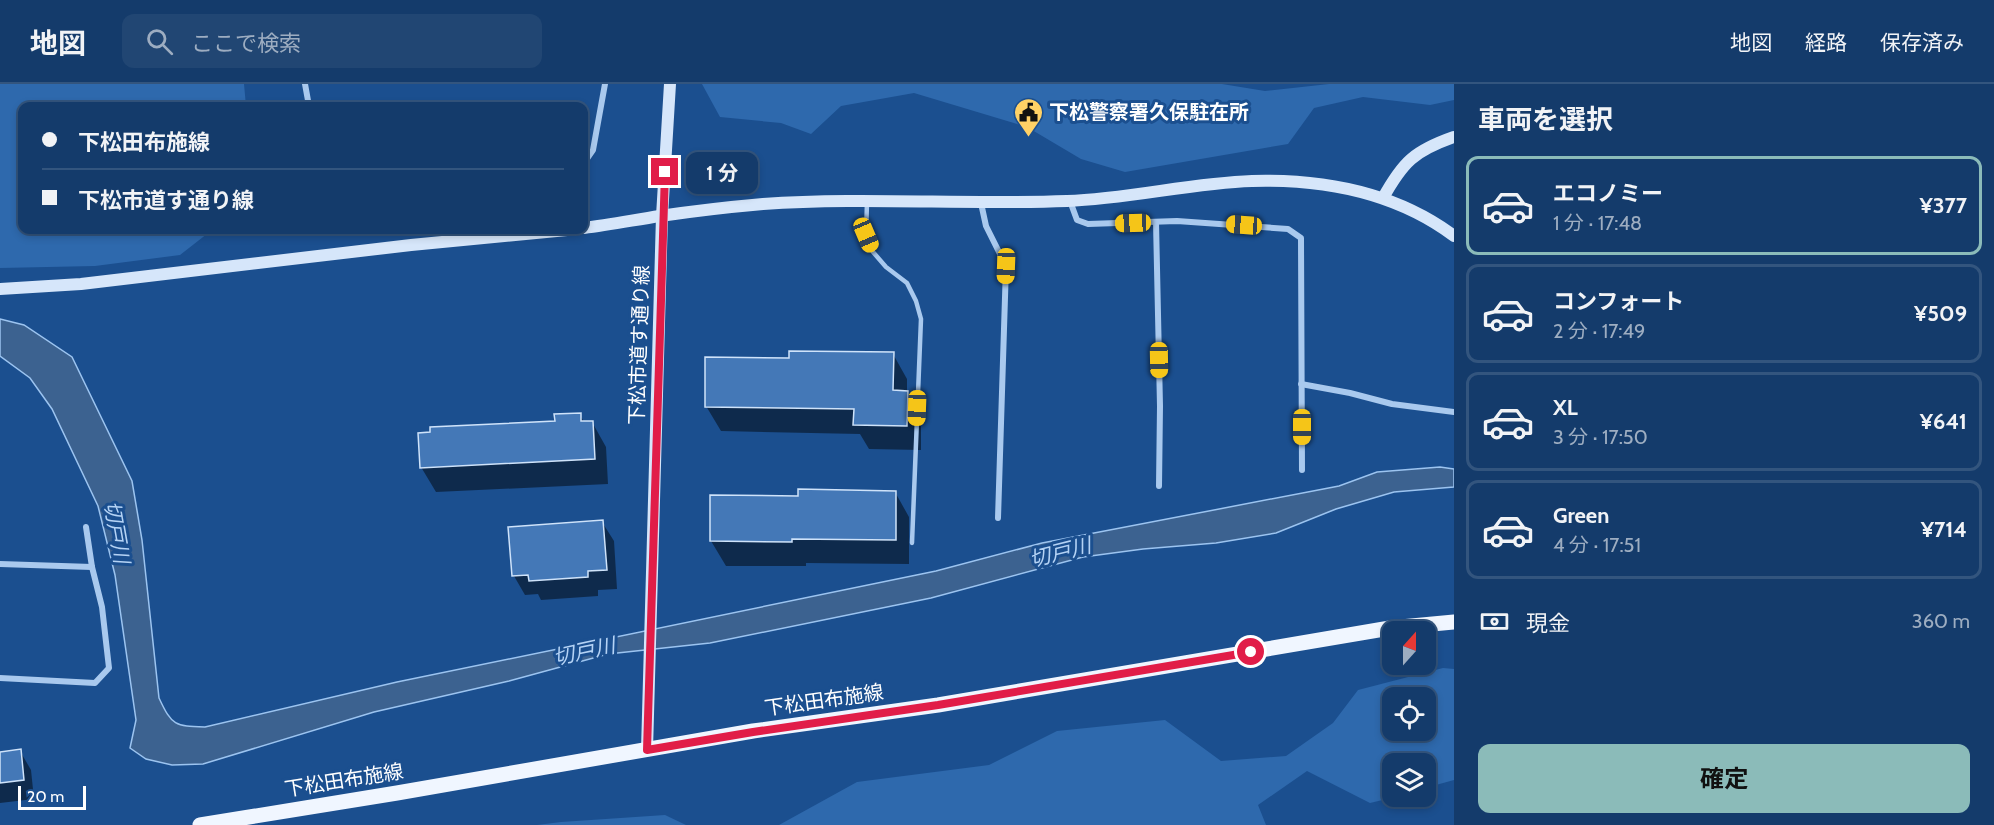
<!DOCTYPE html>
<html lang="ja">
<head>
<meta charset="utf-8">
<style>
  body { margin:0; font-family:Cabin,"Noto Sans JP",sans-serif; background:#214673; color:#f1f3f6; height:100vh; display:flex; flex-direction:column; font-size:22px; white-space:nowrap }
  * { box-sizing:border-box; margin:0 }
  p { font-size:20px; color:#9dadc1 }
  .icon { flex:none; width:33px; height:33px; fill:none; stroke:currentColor; stroke-width:2; stroke-linecap:round; stroke-linejoin:round }
  .map { position:relative; flex:1; overflow:hidden }
  .side { display:flex; flex-direction:column; background:#143b6b; width:540px }
  .side>* { flex:none }
  .top-card { position:absolute; left:18px; top:18px; width:570px; height:132px; border-radius:12px; box-shadow:0 3px 9px #0003,0 0 0 2px #33557e; display:grid; align-content:center; height:132px; padding:0 24px; background:#143b6b }
  .needle { width:39px; rotate:21deg }
  .buttons { position:absolute; left:1382px; top:537px; display:grid; gap:12px }
  .buttons a { display:grid; place-items:center; width:54px; height:54px; border-radius:12px; background:#143b6b; box-shadow:0 3px 9px #0003,0 0 0 2px #33557e; font-size:30px }
  .scale { position:absolute; left:18px; bottom:15px; width:68px; box-sizing:border-box; padding-left:6px; border:3px solid #fff; border-top:0; font-size:16px; line-height:21px; white-space:nowrap; color:#fff; -webkit-text-stroke:4px #1b4f8f; paint-order:stroke }
  .end { position:absolute; width:27px; height:27px; margin:-14px; border:8px solid #e11d48; background:#fff; box-shadow:0 0 0 3px #fff }
  .from { border-radius:50% }
  .bubble { position:absolute; height:42px; border-radius:12px; background:#143b6b; box-shadow:0 3px 9px #0003,0 0 0 2px #33557e; font-size:20px; font-weight:700; line-height:42px; text-align:center }
  .car { position:absolute; width:18px; height:36px; margin:-18px -9px; border-radius:8px; box-shadow:0 0 4px 2px #0007; background:linear-gradient(#f5c518 24%,#345 0 40%,#f5c518 0 76%,#345 0 86%,#f5c518 0) }
  .top-card b { display:flex; align-items:center; gap:21px; height:57px; font-size:22px }
  .top-card b+b { border-top:2px solid #33557e }
  .top-card i { width:15px; height:15px; background:#f1f3f6 }
  ul { padding:0; list-style:none }
  li { display:flex; align-items:center; gap:18px; height:99px; margin:0 12px 9px; padding:0 12px; border:3px solid #33557e; border-radius:12px }
  li div { flex:1 }
  li b { display:block; font-size:22px }
  li em { font-style:normal; font-weight:700 }
  li.selected { border-color:#8bbbb9 }
  li>.icon { width:54px; height:54px; stroke-width:1.5 }
  h2 { padding:0 24px; font-size:27px; line-height:72px }
  .pay { display:flex; align-items:center; gap:15px; height:66px; padding:0 24px; font-size:22px }
  .pay p { margin-inline-start:auto }
  .button { display:flex; gap:12px; margin-top:auto; padding:12px 24px }
  .button a { flex:1; height:69px; border-radius:12px; background:#8bbbb9; color:#111; font-size:24px; font-weight:700; line-height:69px; text-align:center }
  header { display:flex; align-items:center; gap:36px; box-sizing:border-box; height:84px; padding:0 30px; background:#143b6b; border-bottom:2px solid #33557e }
  header strong { font-size:28px }
  nav { display:flex; gap:33px; margin-inline-start:auto; font-size:21px }
  .search { width:420px; height:54px; background:#214673; display:flex; align-items:center; gap:15px; box-sizing:border-box; padding:0 21px; border-radius:12px; color:#9dadc1; font-size:22px }
  main { display:flex; flex:1; min-height:0 }
  .map>svg:first-child { display:block }
</style>
</head>
<body>
<header>
<strong>地図</strong>
<div class="search"><svg class="icon" aria-label="search" viewBox="0 0 24 24"><circle cx="10" cy="10" r="6"/><path d="M15 15l6 6"/></svg>ここで検索</div>
<nav><a>地図</a><a>経路</a><a>保存済み</a></nav>
</header>
<main>
<div class="map">
<svg width="1454" height="741" viewBox="0 0 1454 741">
  <rect width="100%" height="100%" fill="#1b4f8f"/>
  <!-- green -->
  <g fill="#2e69ad" fill-rule="evenodd">
    <path d="M 0,0 L 244,0 L 246,22 L 22,22 L 22,146 L 212,146 L 180,171 L 95,182 L 0,184 Z"/>
    <path d="M 702,0 L 1222,0 L 1265,7 L 1329,0 L 1454,0 L 1454,16 L 1430,21 L 1363,13 L 1314,24 L 1288,60 L 1125,88 L 1081,75 L 1027,43 L 914,9 L 841,22 L 811,50 L 781,39 L 720,33 Z"/>
    <path d="M 1443,584 L 1454,585 L 1454,696 L 1425,704 L 1425,680 L 1392,680 L 1392,712 L 1395,713 L 1370,719 L 1307,687 L 1258,721 L 1266,741 L 779,741 L 857,698 L 989,681 L 1057,647 L 1165,636 L 1221,677 L 1286,672 L 1333,639 L 1358,606 ZM 1392,614 L 1425,614 L 1425,646 L 1392,646 Z"/>
    <path d="M 665,731 L 686,741 L 537,741 L 561,738 Z"/>
  </g>
  <!-- water -->
  <path fill="#3c6290" stroke="#9cc4f0" stroke-width="1.5" d="M 0,235 L 24,241 L 72,273 L 132,397 L 142,456 L 159,614 C 172,642 175,642 205,643 L 397,598 L 936,487 L 1042,459 L 1339,402 L 1377,388 L 1440,383 L 1454,385 L 1454,403 L 1394,408 L 1336,425 L 1276,449 L 1216,459 L 1143,465 L 1083,473 L 931,514 L 710,559 L 608,570 L 509,597 L 374,628 L 203,680 L 172,681 L 146,675 L 130,664 L 136,636 L 115,491 L 98,422 L 52,325 L 30,294 L 0,272 Z"/>
  <!-- shadow -->
  <g fill="#0007">
    <path d="M 893,270 L 907,295 L 907,308 L 921,333 L 921,366 L 869,365 L 860,350 L 721,347 L 706,322 L 790,276 Z"/>
    <path d="M 580,331 L 584,338 L 592,338 L 606,363 L 608,400 L 436,408 L 421,383 Z"/>
    <path d="M 895,408 L 909,433 L 909,480 L 806,479 L 806,482 L 726,482 L 711,457 L 800,414 Z"/>
    <path d="M 602,438 L 614,457 L 617,505 L 598,506 L 598,512 L 541,516 L 538,510 L 525,511 L 514,492 Z"/>
    <path d="M 20,667 L 31,686 L 34,715 L 0,719 L 0,669 Z"/>
  </g>
  <!-- building -->
  <g fill="#4478b7" stroke="#cfe3fa" stroke-width="1.5">
    <path d="M 789,267 L 894,268 L 893,306 L 908,307 L 907,342 L 853,341 L 854,325 L 705,323 L 705,273 L 789,274 Z"/>
    <path d="M 581,329 L 581,337 L 593,337 L 595,375 L 420,384 L 418,349 L 430,348 L 430,343 L 555,337 L 554,330 Z"/>
    <path d="M 798,405 L 896,407 L 896,456 L 792,455 L 792,458 L 710,457 L 710,411 L 798,412 Z"/>
    <path d="M 603,436 L 607,486 L 588,487 L 588,493 L 529,497 L 528,491 L 512,492 L 508,443 Z"/>
    <path d="M 21,665 L 24,696 L 0,699 L 0,668 Z"/>
  </g>
  <g fill="none" stroke-linecap="round" stroke-linejoin="round">
    <!-- lane -->
    <path stroke="#a9c9ee" stroke-width="4.5" d="M 867,118 L 866,151 L 873,168 L 886,183 L 907,199 L 916,217 L 921,235 L 912,459"/>
    <!-- street -->
    <g stroke="#a9c9ee" stroke-width="6">
      <path d="M 305,0 L 309,22"/>
      <path d="M 584,79 L 593,66 L 605,0"/>
      <path d="M 1070,117 L 1077,136 L 1088,140 L 1177,137 L 1288,145 L 1301,154 L 1302,386"/>
      <path d="M 981,119 L 986,142 L 1006,182 L 998,434"/>
      <path d="M 1156,138 L 1160,322 L 1159,402"/>
      <path d="M 1301,300 L 1350,309 L 1392,320 L 1454,328"/>
      <path d="M 0,480 L 92,483"/>
      <path d="M 0,594 L 95,599 L 109,584 L 102,523 L 92,483 L 86,443"/>
    </g>
    <!-- secondary -->
    <g stroke="#d6e6fa" stroke-width="12">
      <path d="M 1383,114 C 1403,78 1414,67 1454,53"/>
      <path d="M 584,144 C 609,141 634,136 660,132 C 694,127 729,123 763,120 C 864,113 966,121 1067,117 C 1129,115 1191,99 1252,97 C 1324,95 1395,108 1454,152"/>
      <path d="M 0,205 L 81,200 L 411,161 L 567,146"/>
      <path d="M 647,666 L 662,132 L 670,0"/>
    </g>
    <!-- primary -->
    <path stroke="#f0f6ff" stroke-width="15" d="M 200,741 L 397,709 L 753,647 L 938,621 L 1390,544 L 1454,538"/>
  </g>
  <g fill="none" stroke-linecap="round" stroke-linejoin="round">
    <!-- route -->
    <path stroke="#e11d48" stroke-width="8" d="M 665,88 L 647,666 L 753,648 L 938,621 L 1251,568"/>
  </g>
  <!-- icons -->
  <defs>
    <symbol id="civic-pin" viewBox="-11 -11 22 30"><path d="M0 17L-7.5 6A9.5 9.5 0 1 1 7.5 6Z" fill="#ffd166" stroke="#1b4f8f"/><path d="M-.6-6.5H3V-4.5H.6V-3L4-1V1h2V6H-6V1h2V-1L-.6-3ZM-1.2 2.5V6h2.4V2.5Z" fill="#111"/></symbol>
  </defs>
  <g fill-rule="evenodd">
    <use href="#civic-pin" x="1012" y="12" width="33" height="45"/>
  </g>
  <g text-anchor="middle" dominant-baseline="central" stroke-width="6" stroke-linejoin="round" paint-order="stroke">
    <!-- poi labels -->
    <g font-size="20" font-weight="bold" fill="#fff" stroke="#1b4f8f" text-anchor="start">
      <text x="1049" y="28">下松警察署久保駐在所</text>
    </g>
    <!-- street labels -->
    <g font-size="20" fill="#fff" stroke="#1b4f8f">
      <text transform="translate(639 261) rotate(-88)">下松市道す通り線</text>
      <text transform="translate(824 616) rotate(-8)">下松田布施線</text>
      <text transform="translate(344 696) rotate(-9)">下松田布施線</text>
    </g>
    <!-- water labels -->
    <g font-size="21" font-style="italic" fill="#b5d3f5" stroke="#1b4f8f">
      <text transform="translate(117 448) rotate(80)">切戸川</text>
      <text transform="translate(1060 468) rotate(-14)">切戸川</text>
      <text transform="translate(584 567) rotate(-12)">切戸川</text>
    </g>
  </g>
</svg>
<div class="buttons">
<a><svg class="needle" viewBox="-14 -14 28 28"><path d="M0-13l5 13h-10z" fill="#e53935"/><path d="M0 13l5-13h-10z" fill="#9dadc1"/></svg></a>
<a><svg class="icon" aria-label="locate" viewBox="0 0 24 24"><circle cx="12" cy="12" r="6"/><path d="M12 2v4M12 18v4M2 12h4M18 12h4"/></svg></a>
<a><svg class="icon" aria-label="layers" viewBox="0 0 24 24"><path d="M12 4l9 5-9 5-9-5zM3 14l9 5 9-5"/></svg></a>
</div>
<div class="scale">20 m</div>
<i class="end from" style="left:1251px;top:568px"></i>
<i class="end" style="left:665px;top:88px"></i>
<div class="bubble" style="left:686px;top:68px;width:72px">1 分</div>
<i class="car" style="left:1133px;top:139px;rotate:268deg"></i>
<i class="car" style="left:1244px;top:141px;rotate:274deg"></i>
<i class="car" style="left:866px;top:151px;rotate:157deg"></i>
<i class="car" style="left:1006px;top:182px;rotate:182deg"></i>
<i class="car" style="left:1159px;top:276px;rotate:179deg"></i>
<i class="car" style="left:917px;top:324px;rotate:182deg"></i>
<i class="car" style="left:1302px;top:343px;rotate:180deg"></i>
<div class="top-card">
<b><i class="from"></i>下松田布施線</b>
<b><i></i>下松市道す通り線</b>
</div>
</div>
<section class="side">
<h2>車両を選択</h2>
<ul>
<li class="selected"><svg class="icon" aria-label="car" viewBox="0 0 24 24"><path d="M5 17H2v-5l4-1 3-4h7l3 4 3 1v5h-3M9 17h6M6 11h13"/><circle cx="7" cy="17" r="2"/><circle cx="17" cy="17" r="2"/></svg><div><b>エコノミー</b><p>1 分 · 17:48</p></div><em>¥377</em></li>
<li><svg class="icon" aria-label="car" viewBox="0 0 24 24"><path d="M5 17H2v-5l4-1 3-4h7l3 4 3 1v5h-3M9 17h6M6 11h13"/><circle cx="7" cy="17" r="2"/><circle cx="17" cy="17" r="2"/></svg><div><b>コンフォート</b><p>2 分 · 17:49</p></div><em>¥509</em></li>
<li><svg class="icon" aria-label="car" viewBox="0 0 24 24"><path d="M5 17H2v-5l4-1 3-4h7l3 4 3 1v5h-3M9 17h6M6 11h13"/><circle cx="7" cy="17" r="2"/><circle cx="17" cy="17" r="2"/></svg><div><b>XL</b><p>3 分 · 17:50</p></div><em>¥641</em></li>
<li><svg class="icon" aria-label="car" viewBox="0 0 24 24"><path d="M5 17H2v-5l4-1 3-4h7l3 4 3 1v5h-3M9 17h6M6 11h13"/><circle cx="7" cy="17" r="2"/><circle cx="17" cy="17" r="2"/></svg><div><b>Green</b><p>4 分 · 17:51</p></div><em>¥714</em></li>
</ul>
<div class="pay"><svg class="icon" aria-label="cash" viewBox="0 0 24 24"><path d="M3 7h18v10H3z"/><circle cx="12" cy="12" r="2"/></svg>現金<p>360 m</p></div>
<div class="button"><a>確定</a></div>
</section>
</main>
</body>
</html>
